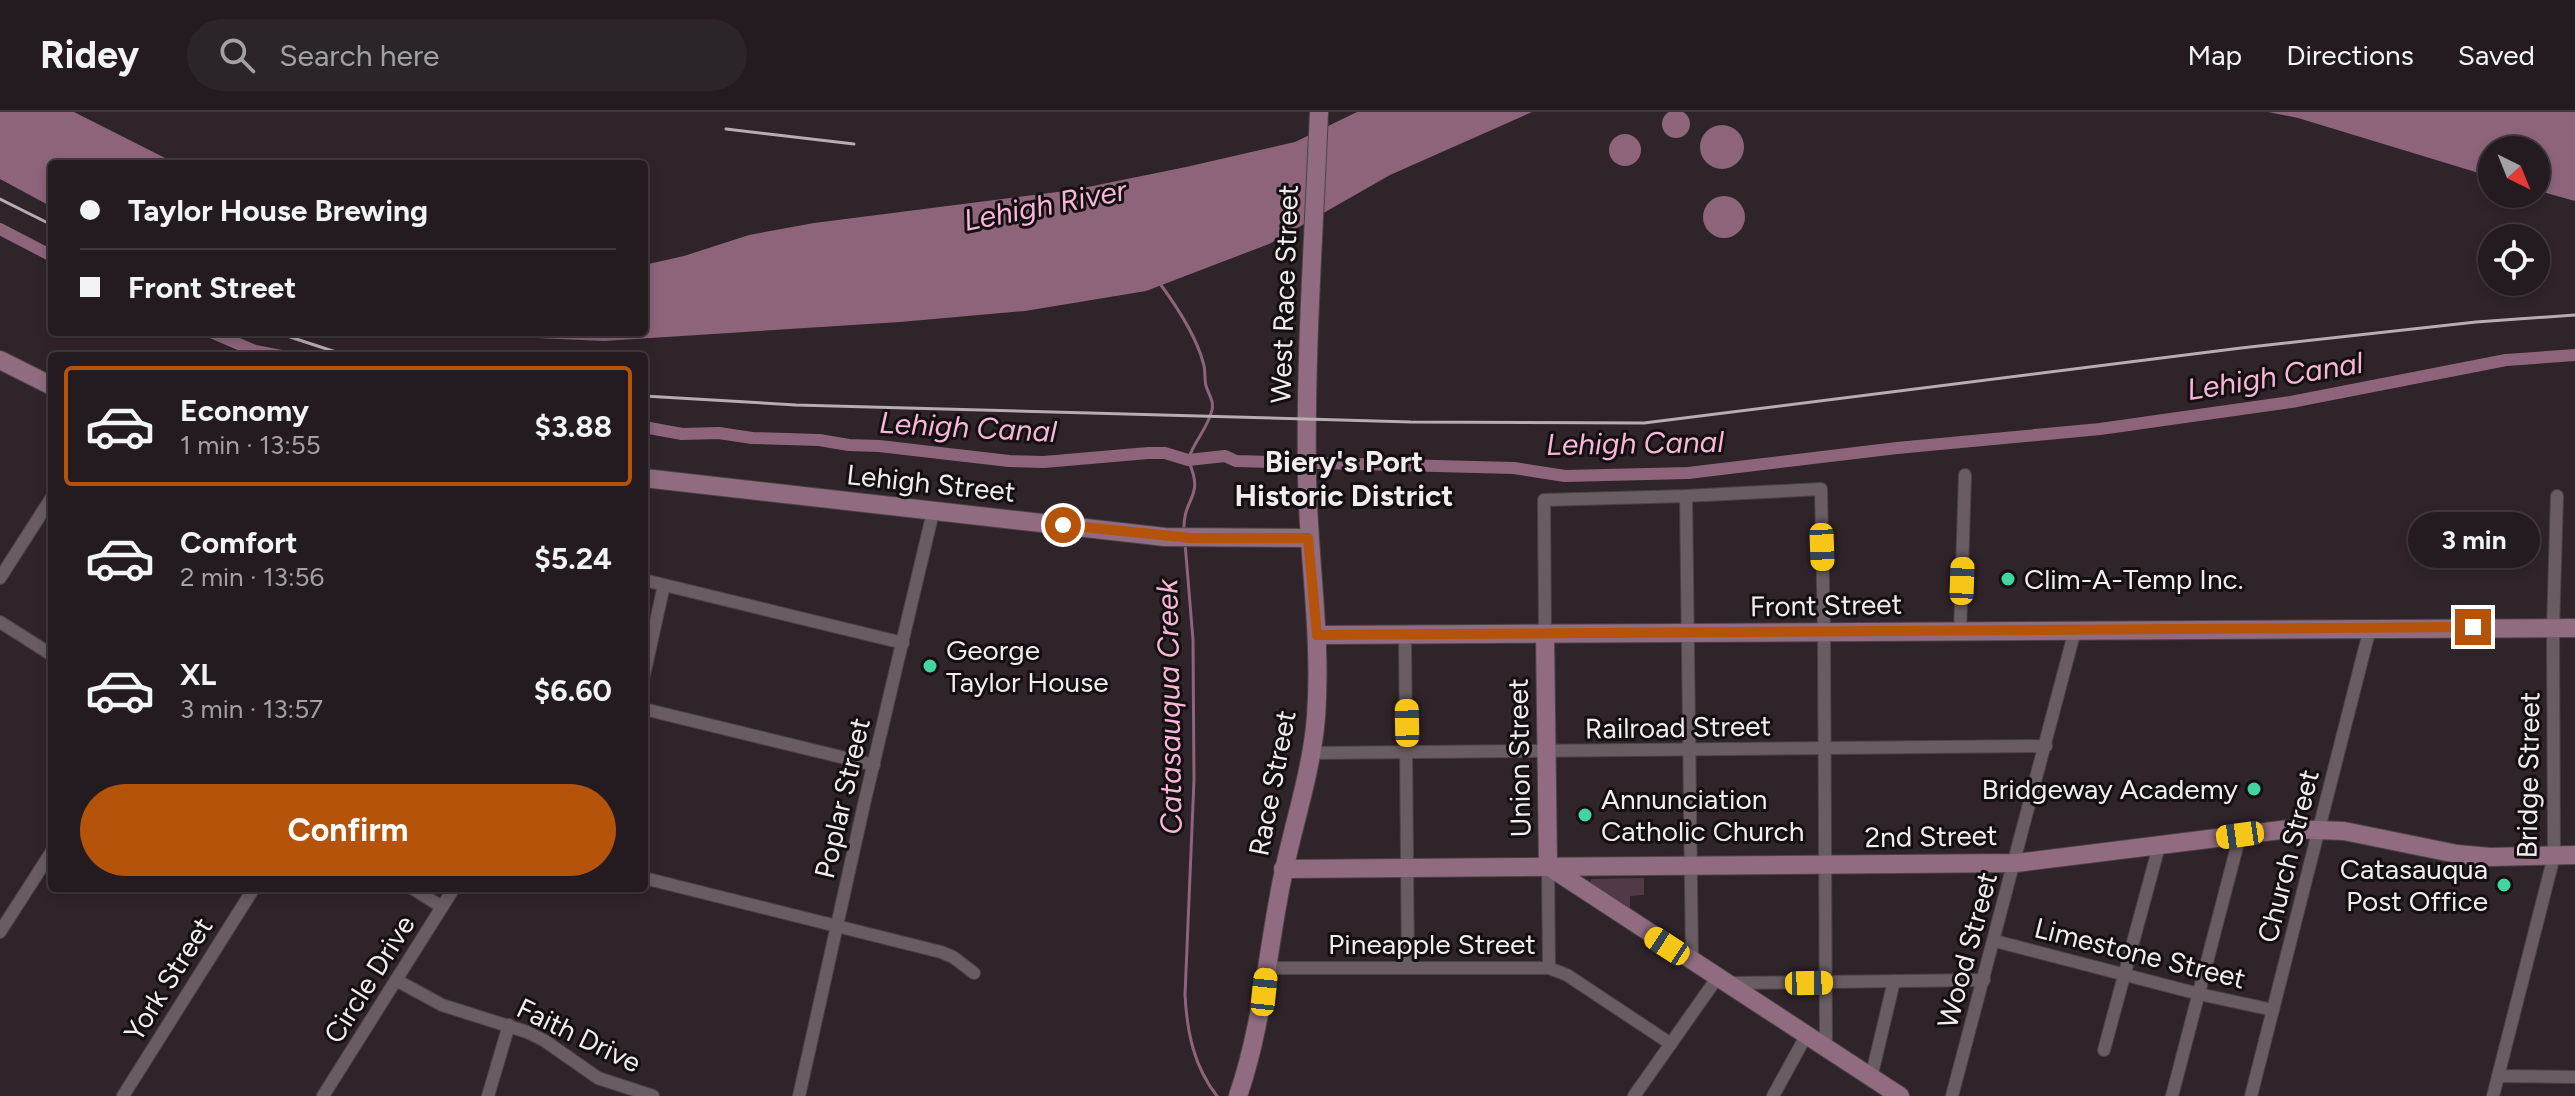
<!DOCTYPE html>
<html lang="en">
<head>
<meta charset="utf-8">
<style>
  body { margin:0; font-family:Figtree,sans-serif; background:#2b2429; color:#f1f3f6; height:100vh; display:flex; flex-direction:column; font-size:30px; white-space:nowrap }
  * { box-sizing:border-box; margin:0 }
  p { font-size:26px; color:#a3a1a5 }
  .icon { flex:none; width:44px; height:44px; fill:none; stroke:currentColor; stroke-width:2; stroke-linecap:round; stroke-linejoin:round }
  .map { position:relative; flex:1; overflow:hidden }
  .details { position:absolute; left:48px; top:240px; width:600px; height:540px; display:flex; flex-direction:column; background:#231b20; border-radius:8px; box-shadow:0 4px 12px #0003,0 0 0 2px #40393e }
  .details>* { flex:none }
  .hud { position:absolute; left:48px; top:48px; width:600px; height:176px; border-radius:8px; box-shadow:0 4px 12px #0003,0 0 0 2px #40393e; display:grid; align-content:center; height:176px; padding:0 32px; background:#231b20 }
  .needle { width:52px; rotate:137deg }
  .controls { position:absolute; left:2478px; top:24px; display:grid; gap:16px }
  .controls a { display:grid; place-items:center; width:72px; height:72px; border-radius:50%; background:#231b20; box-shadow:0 4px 12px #0003,0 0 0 2px #40393e; font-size:40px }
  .end { position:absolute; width:36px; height:36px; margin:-18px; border:10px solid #b45309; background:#fff; box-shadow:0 0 0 4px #fff }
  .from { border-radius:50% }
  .bubble { position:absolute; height:56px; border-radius:28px; background:#231b20; box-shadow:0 4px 12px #0003,0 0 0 2px #40393e; font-size:26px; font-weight:700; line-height:56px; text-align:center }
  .car { position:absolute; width:24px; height:48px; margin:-24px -12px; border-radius:10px; box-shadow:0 0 6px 2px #0007; background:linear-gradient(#f5c518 24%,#345 0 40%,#f5c518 0 76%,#345 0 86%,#f5c518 0) }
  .hud b { display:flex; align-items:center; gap:28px; height:76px; font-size:30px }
  .hud b+b { border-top:2px solid #40393e }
  .hud i { width:20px; height:20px; background:#f1f3f6 }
  ul { padding:14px 0 0; list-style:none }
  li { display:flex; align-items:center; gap:24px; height:120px; margin:0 16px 12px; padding:0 16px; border:4px solid transparent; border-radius:8px }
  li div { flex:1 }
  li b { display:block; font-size:30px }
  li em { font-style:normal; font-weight:700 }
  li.selected { border-color:#b45309 }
  li>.icon { width:72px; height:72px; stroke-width:1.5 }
  .primary-button { display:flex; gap:16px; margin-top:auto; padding:16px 32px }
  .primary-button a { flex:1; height:92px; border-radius:48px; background:#b45309; color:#fff; font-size:32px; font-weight:700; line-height:92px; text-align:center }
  header { display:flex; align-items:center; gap:48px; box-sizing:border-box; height:112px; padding:0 40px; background:#231b20; border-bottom:2px solid #40393e }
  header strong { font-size:38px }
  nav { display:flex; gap:44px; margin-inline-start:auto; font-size:28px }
  .search { width:560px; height:72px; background:#2b2429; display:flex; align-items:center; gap:20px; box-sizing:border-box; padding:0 28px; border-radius:44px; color:#a3a1a5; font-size:30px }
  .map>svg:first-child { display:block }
</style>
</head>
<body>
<header>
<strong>Ridey</strong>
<div class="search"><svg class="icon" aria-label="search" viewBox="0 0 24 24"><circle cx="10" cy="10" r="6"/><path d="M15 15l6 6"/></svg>Search here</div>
<nav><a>Map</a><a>Directions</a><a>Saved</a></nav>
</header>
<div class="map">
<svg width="2575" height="984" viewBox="0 0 2575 984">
  <rect width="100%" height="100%" fill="#2f242a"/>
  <!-- green -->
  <path fill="#523947" d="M 1644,766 L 1644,783 L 1630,784 L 1630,798 L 1591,771 L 1591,767 Z"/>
  <!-- water -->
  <g fill="#8e647b">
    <circle cx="1676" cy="12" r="14"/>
    <path d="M 0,0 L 74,0 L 177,52 L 52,52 L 52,95 L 0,67 Z"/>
    <path d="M 1357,0 L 1532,0 L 1390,63 L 1269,132 L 1146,179 L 1025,199 L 900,210 L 604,229 L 406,220 L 644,220 L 644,153 L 684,144 L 749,123 L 814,111 L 1073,78 L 1186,55 L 1295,30 Z"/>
    <path d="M 2268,0 L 2575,0 L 2575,89 L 2536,78 L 2536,38 L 2492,38 L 2492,65 L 2298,6 Z"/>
    <circle cx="1722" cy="35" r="22"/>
    <circle cx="1625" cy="38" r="16"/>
    <circle cx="1724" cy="105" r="21"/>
  </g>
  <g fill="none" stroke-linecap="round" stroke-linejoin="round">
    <!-- stream -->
    <g stroke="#8e647b" stroke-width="3">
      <path d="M 1161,173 C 1177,195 1196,224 1203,250 C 1206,258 1204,266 1206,274 C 1209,283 1214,289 1212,298 C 1207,318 1194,329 1188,348 C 1206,387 1182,384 1184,420"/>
      <path d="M 1185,431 L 1193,528 L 1194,668 L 1185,883 C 1187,920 1194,955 1217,984"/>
    </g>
    <!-- canal -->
    <g stroke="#8e647b" stroke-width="12">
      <path d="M 0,117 L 52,144"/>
      <path d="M 211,220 L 255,239 L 281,244"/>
      <path d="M 644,315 L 682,322 L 719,321 L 752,326 L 819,328 L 849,333 L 879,334 L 1009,349 L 1044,350 L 1148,341 L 1165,341 L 1188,348 L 1225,344 L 1236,349 L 1514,356 L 1565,364 L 1688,361 L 1897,336 L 2100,317 L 2291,290 L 2506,248 L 2575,243"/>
    </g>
    <defs>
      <g id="street">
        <path d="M 1686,384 L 1692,850"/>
        <path d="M 0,466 L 52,385"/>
        <path d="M 644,468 L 903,531"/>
        <path d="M 0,510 L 52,543"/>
        <path d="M 1960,520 L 1965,363"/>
        <path d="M 1545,523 L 1544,388 L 1686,384 L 1821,377 L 1824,521 L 1826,937"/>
        <path d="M 1405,524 L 1408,856"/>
        <path d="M 644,563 L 664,473"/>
        <path d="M 644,597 L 874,653"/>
        <path d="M 1311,641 L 2046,634"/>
        <path d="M 1548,754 L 1549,856"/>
        <path d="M 644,766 L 941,840 L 953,845 L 974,861"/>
        <path d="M 412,776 L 442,795"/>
        <path d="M 0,820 L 52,739"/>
        <path d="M 1995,829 L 2199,882 L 2273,898"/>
        <path d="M 1266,856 L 1549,856 L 1567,863 L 1671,932"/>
        <path d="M 396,868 L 442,893 L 527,920 L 545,929 L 598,966 L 653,984"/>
        <path d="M 1728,871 L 1984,868"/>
        <path d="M 2104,938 L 2159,734"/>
        <path d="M 2498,964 L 2575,965"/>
        <path d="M 1871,966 L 1894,869"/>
        <path d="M 123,984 L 254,776"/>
        <path d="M 323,984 L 454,776"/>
        <path d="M 488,984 L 509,913"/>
        <path d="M 799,984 L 864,692 L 933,400"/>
        <path d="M 1634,984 L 1717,866"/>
        <path d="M 1773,984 L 1806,924"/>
        <path d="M 1952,984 L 2075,518"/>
        <path d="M 2172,984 L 2240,723"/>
        <path d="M 2251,984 L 2370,516"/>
        <path d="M 2493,984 L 2554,744 L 2553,516 L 2557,384"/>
      </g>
      <g id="secondary">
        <path d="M 0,248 L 52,274"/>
        <path d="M 644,366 L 1165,425 L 1308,426"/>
        <path d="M 1317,523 L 2575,516"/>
        <path d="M 1545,523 L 1548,754 L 1900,984"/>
        <path d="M 1283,757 L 2016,751 L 2289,717 L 2344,719 L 2457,742 L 2490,745 L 2575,743"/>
        <path d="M 1238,984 C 1260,920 1266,855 1278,789 C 1288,727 1311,667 1316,605 C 1322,524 1308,444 1307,363 C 1305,242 1314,121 1319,0"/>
      </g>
    </defs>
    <!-- street casing -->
    <use href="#street" stroke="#4c4347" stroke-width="14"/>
    <!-- secondary casing -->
    <use href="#secondary" stroke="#4c4347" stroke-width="20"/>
    <!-- street -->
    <use href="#street" stroke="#695d63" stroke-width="12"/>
    <!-- secondary -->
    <use href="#secondary" stroke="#916c81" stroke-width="18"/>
    <!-- rail -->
    <g stroke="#b6aeb1" stroke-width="3">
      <path d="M 726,17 L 854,32"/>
      <path d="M 0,87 L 52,113"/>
      <path d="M 275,220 L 348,244"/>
      <path d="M 644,284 L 796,293 L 981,298 L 1411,310 L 1644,311 L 2241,236 L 2476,210 L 2575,203"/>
    </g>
  </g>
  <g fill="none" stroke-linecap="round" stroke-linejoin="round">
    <!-- route -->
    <path stroke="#b45309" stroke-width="10" d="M 1063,413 L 1191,426 L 1308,426 L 1317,523 L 2473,515"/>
  </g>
  <!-- markers -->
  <g fill="#42d4a1" stroke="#140f11" stroke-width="3">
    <circle cx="2008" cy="467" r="8"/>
    <circle cx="930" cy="554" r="8"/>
    <circle cx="2254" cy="677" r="8"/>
    <circle cx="1585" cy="703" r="8"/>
    <circle cx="2504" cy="773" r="8"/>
  </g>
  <g text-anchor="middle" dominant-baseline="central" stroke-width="6" stroke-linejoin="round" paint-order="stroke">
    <!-- street labels -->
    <g font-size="28" fill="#f3ecef" stroke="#140f11">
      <text transform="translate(1284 182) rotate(-88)">West Race Street</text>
      <text transform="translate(931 371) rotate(6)">Lehigh Street</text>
      <text transform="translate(1826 493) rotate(-1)">Front Street</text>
      <text transform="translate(1678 615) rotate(-1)">Railroad Street</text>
      <text transform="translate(1519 646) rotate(-91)">Union Street</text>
      <text transform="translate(2528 663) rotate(-89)">Bridge Street</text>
      <text transform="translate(1272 671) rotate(-79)">Race Street</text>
      <text transform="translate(842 686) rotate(-77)">Poplar Street</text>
      <text transform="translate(1931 724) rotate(-1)">2nd Street</text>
      <text transform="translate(2288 744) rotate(-76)">Church Street</text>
      <text x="1432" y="832">Pineapple Street</text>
      <text transform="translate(1967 838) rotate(-75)">Wood Street</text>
      <text transform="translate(2140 841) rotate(14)">Limestone Street</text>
      <text transform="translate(168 867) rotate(-58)">York Street</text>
      <text transform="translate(369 867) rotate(-58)">Circle Drive</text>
      <text transform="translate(579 923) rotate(26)">Faith Drive</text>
    </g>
    <!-- poi labels -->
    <g font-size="28" fill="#f3ecef" stroke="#140f11" text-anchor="start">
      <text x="2024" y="467">Clim-A-Temp Inc.</text>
      <text x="946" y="538">George<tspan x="946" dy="32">Taylor House</tspan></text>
      <text x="2238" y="677" text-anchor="end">Bridgeway Academy</text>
      <text x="1601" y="687">Annunciation<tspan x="1601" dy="32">Catholic Church</tspan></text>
      <text x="2488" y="757" text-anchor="end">Catasauqua<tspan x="2488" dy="32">Post Office</tspan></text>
    </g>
    <!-- water labels -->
    <g font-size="30" font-style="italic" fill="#f9b5da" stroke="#140f11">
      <text transform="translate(1045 93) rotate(-11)">Lehigh River</text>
      <text transform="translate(2275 264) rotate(-9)">Lehigh Canal</text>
      <text transform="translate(968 315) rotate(3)">Lehigh Canal</text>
      <text transform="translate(1635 331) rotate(-1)">Lehigh Canal</text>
      <text transform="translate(1169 595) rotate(-91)">Catasauqua Creek</text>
    </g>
    <!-- neighbourhood labels -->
    <g font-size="30" font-weight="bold" fill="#f3ecef" stroke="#140f11">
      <text x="1344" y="349">Biery's Port<tspan x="1344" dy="34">Historic District</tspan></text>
    </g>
  </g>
</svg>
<div class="controls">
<a><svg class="needle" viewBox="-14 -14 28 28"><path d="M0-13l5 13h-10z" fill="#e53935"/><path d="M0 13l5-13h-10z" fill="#a3a1a5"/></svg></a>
<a><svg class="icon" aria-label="locate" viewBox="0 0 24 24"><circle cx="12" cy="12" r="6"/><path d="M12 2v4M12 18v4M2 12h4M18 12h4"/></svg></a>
</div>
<i class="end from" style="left:1063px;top:413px"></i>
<i class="end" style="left:2473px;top:515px"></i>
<div class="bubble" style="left:2408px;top:400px;width:132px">3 min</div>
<i class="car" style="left:1822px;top:435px;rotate:178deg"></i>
<i class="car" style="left:1962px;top:469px;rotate:2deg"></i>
<i class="car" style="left:1407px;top:611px;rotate:359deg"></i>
<i class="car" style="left:2240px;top:723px;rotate:262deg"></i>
<i class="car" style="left:1667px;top:834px;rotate:303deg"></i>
<i class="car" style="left:1809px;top:871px;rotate:89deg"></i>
<i class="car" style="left:1264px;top:880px;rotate:6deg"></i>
<div class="hud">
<b><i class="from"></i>Taylor House Brewing</b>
<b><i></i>Front Street</b>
</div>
<section class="details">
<ul>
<li class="selected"><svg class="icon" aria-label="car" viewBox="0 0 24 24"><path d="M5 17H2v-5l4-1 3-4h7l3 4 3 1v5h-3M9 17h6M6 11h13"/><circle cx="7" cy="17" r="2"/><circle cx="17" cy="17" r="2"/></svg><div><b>Economy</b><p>1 min · 13:55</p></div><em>$3.88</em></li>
<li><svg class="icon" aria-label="car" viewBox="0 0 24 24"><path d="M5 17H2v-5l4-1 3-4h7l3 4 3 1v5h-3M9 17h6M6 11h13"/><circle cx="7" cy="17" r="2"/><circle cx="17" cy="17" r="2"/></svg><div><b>Comfort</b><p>2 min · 13:56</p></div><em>$5.24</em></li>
<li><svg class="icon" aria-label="car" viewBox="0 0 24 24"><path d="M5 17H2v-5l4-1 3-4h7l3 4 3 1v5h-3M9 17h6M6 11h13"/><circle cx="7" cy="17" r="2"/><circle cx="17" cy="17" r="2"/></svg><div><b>XL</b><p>3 min · 13:57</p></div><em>$6.60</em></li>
</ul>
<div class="primary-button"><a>Confirm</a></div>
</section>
</div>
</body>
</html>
